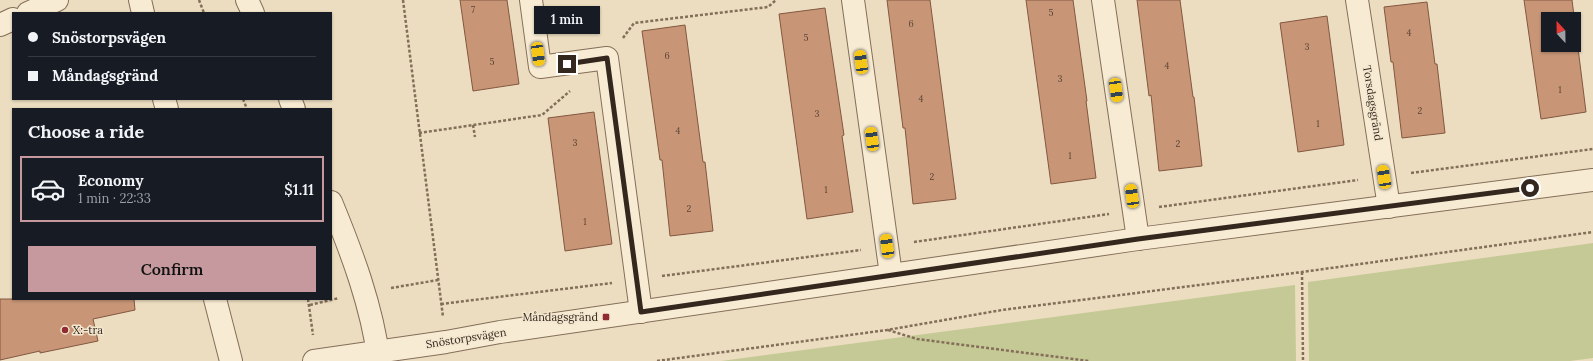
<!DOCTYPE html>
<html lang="en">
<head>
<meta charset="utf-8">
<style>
  body { margin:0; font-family:Lora,serif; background:#20242c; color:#f1f3f6; height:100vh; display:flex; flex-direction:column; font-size:15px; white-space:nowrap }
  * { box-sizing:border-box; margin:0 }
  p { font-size:13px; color:#9ea1a6 }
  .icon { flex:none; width:22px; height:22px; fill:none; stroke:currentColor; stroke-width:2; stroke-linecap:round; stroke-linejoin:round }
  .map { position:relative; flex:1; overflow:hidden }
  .side { position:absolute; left:12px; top:108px; width:320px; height:192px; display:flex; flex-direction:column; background:#171b24; border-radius:0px; box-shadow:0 1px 3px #0004 }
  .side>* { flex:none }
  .banner { position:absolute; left:12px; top:12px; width:320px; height:88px; border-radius:0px; box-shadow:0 1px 3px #0004; display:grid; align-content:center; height:88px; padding:0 16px; background:#171b24 }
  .needle { width:26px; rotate:338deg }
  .tools { position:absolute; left:1541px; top:12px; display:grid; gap:8px }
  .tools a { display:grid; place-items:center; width:40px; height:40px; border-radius:0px; background:#171b24; box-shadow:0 1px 3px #0004; font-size:20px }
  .end { position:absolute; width:18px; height:18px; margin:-9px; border:5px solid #34271d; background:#fff; box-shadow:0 0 0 2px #fff }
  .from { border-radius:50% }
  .bubble { position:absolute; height:28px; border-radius:0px; background:#171b24; box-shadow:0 1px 3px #0004; font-size:13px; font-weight:600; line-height:28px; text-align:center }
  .car { position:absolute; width:12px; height:24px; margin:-12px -6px; border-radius:5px; box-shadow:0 0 3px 1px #0007; background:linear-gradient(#f5c518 24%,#345 0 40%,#f5c518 0 76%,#345 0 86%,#f5c518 0) }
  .banner b { display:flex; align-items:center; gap:14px; height:38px; font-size:15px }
  .banner b+b { border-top:1px solid #363941 }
  .banner i { width:10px; height:10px; background:#f1f3f6 }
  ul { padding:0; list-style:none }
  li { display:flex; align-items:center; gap:12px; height:66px; margin:0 8px 6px; padding:0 8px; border:2px solid transparent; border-radius:0px }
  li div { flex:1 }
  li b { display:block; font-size:15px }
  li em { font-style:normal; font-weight:600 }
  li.on { border-color:#c5999d }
  li>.icon { width:36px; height:36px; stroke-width:1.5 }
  h2 { padding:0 16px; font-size:18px; line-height:48px }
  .action { display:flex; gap:8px; margin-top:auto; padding:8px 16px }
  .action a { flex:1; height:46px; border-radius:0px; background:#c5999d; color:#111; font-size:16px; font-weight:600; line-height:46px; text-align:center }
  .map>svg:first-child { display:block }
</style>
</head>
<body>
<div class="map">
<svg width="1593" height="361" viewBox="0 0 1593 361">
  <rect width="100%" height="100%" fill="#ecddc0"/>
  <!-- green -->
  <g fill="#c5c995">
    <path d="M 1593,243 L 1593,358 L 1570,361 L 1309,361 L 1308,282 Z"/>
    <path d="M 1295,285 L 1296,361 L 721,361 Z"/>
  </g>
  <!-- building -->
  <g fill="#c89677" stroke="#825740" fill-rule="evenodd">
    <path d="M 460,0 L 507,0 L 519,84 L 473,91 Z"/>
    <path d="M 887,0 L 930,0 L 956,199 L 913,204 L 905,128 L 903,128 Z"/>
    <path d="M 1026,0 L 1073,0 L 1087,101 L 1086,101 L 1096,178 L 1051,184 Z"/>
    <path d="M 1137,0 L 1180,0 L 1193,97 L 1194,97 L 1202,166 L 1159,171 L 1151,95 L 1149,96 Z"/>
    <path d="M 1524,0 L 1572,0 L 1586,112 L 1541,119 ZM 1548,19 L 1574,19 L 1574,45 L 1548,45 Z"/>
    <path d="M 1427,2 L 1435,64 L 1437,64 L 1445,133 L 1402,138 L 1393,62 L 1391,62 L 1384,7 Z"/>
    <path d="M 825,8 L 844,135 L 842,136 L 853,212 L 807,219 L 779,14 Z"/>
    <path d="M 1327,16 L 1344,145 L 1298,152 L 1280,23 Z"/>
    <path d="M 685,25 L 703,162 L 705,162 L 713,231 L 670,236 L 662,160 L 660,160 L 642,31 Z"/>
    <path d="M 594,112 L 612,244 L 565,251 L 548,118 Z"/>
    <path d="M 0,299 L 134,299 L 135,310 L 93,319 L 98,341 L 40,353 L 40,351 L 0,360 Z"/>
  </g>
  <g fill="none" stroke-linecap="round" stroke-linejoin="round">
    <defs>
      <g id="minor">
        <path d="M 140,0 L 143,13"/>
        <path d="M 247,0 L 253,13"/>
        <path d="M 531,0 L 540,67 L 607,58 L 641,312"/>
        <path d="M 853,0 L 891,275"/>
        <path d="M 1103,0 L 1138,239"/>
        <path d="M 1357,0 L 1389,207"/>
        <path d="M 28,13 L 57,0"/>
        <path d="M 0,25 L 13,19"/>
        <path d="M 164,99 L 167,109"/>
        <path d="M 290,99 L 294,109"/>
        <path d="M 331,202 C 352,253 372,306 379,361"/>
        <path d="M 215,299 L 231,361"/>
        <path d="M 314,361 L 446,342 L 500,332 L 1138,239 L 1593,180"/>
      </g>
    </defs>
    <!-- minor casing -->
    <use href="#minor" stroke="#846e59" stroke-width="24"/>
    <!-- path -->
    <g stroke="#846e59" stroke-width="2.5" stroke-dasharray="3 2" stroke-linecap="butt">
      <path d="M 199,0 L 204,13"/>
      <path d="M 403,0 L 443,317"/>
      <path d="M 623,38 L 634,23 L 768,7 L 776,0"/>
      <path d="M 243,99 L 247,109"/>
      <path d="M 473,125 L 475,137"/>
      <path d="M 419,133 L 542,115 L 570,91"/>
      <path d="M 1411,173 L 1593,149"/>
      <path d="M 1159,207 L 1358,180"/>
      <path d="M 914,242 L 1109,214"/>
      <path d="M 1302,272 L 1303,361"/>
      <path d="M 662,276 L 861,250"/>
      <path d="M 391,288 L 438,280"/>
      <path d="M 308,299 L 313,335"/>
      <path d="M 441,304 L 612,283"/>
      <path d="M 310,305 L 339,298"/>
      <path d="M 888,330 L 917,339 L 1089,361"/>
      <path d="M 657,361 L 887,330 L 1002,310 L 1302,272 L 1593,232"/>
    </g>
    <!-- minor -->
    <use href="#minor" stroke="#f7ebd3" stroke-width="22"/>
  </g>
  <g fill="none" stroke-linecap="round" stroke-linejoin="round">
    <!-- route -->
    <path stroke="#34271d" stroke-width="5" d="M 567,64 L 607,58 L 641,312 L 1138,239 L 1530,188"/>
  </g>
  <!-- markers -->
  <g fill="#902c31" stroke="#f3e7cf" stroke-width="1.5">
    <rect x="602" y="313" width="8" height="8" rx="2"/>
    <circle cx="65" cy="330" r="4"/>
  </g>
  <g text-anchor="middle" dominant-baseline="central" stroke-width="3" stroke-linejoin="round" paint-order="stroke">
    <!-- number labels -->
    <g font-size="9" fill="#594334">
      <text x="473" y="9">7</text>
      <text x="1051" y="12">5</text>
      <text x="911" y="23">6</text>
      <text x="1409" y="32">4</text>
      <text x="806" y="37">5</text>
      <text x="1307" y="46">3</text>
      <text x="667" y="55">6</text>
      <text x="492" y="61">5</text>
      <text x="1167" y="65">4</text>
      <text x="1060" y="78">3</text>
      <text x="1560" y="89">1</text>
      <text x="921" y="98">4</text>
      <text x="1420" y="110">2</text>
      <text x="817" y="113">3</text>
      <text x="1318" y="123">1</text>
      <text x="678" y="130">4</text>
      <text x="575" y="142">3</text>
      <text x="1178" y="143">2</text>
      <text x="1070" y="155">1</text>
      <text x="932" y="176">2</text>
      <text x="826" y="189">1</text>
      <text x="689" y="208">2</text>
      <text x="585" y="221">1</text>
    </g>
    <!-- street labels -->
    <g font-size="11" fill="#34271d" stroke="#f3e7cf">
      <text transform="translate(1373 103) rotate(81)">Torsdagsgränd</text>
      <text transform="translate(466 338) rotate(-9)">Snöstorpsvägen</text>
    </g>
    <!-- poi labels -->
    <g font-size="11" fill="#34271d" stroke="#f3e7cf" text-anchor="end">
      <text x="598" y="317">Måndagsgränd</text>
      <text x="73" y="330" text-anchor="start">X:-tra</text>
    </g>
  </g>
</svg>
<div class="tools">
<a><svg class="needle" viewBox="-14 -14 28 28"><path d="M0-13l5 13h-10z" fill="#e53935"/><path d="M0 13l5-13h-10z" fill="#9ea1a6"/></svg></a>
</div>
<i class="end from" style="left:1530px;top:188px"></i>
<i class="end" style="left:567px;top:64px"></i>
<div class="bubble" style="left:534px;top:6px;width:66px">1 min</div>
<i class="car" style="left:538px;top:54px;rotate:172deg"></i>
<i class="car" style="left:861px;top:62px;rotate:352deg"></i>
<i class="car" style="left:1116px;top:90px;rotate:172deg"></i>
<i class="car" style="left:872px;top:139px;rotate:352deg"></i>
<i class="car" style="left:1384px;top:177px;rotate:351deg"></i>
<i class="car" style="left:1132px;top:196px;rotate:352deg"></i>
<i class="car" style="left:887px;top:246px;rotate:352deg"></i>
<div class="banner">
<b><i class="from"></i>Snöstorpsvägen</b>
<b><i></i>Måndagsgränd</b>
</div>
<section class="side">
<h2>Choose a ride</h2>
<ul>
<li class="on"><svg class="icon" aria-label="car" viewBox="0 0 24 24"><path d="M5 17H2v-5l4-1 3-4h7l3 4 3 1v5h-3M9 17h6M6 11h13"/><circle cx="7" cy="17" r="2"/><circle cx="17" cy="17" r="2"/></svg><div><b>Economy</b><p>1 min · 22:33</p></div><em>$1.11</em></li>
</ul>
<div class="action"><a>Confirm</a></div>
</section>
</div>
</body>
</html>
